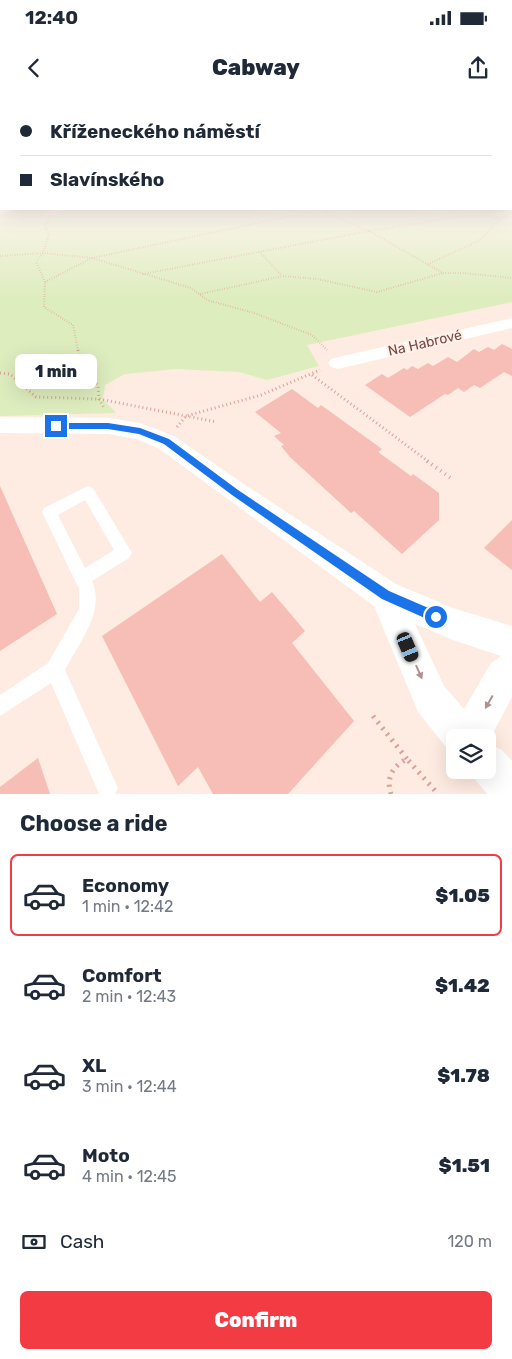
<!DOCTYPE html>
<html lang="en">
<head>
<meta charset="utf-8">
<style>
  body { margin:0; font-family:Rubik,sans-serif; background:#f6f6f7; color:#1f2937; height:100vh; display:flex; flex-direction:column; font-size:19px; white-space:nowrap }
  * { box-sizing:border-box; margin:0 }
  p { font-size:16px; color:#747a83 }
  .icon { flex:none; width:28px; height:28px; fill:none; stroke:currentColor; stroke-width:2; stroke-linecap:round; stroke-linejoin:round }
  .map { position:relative; height:694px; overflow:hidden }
  .details { display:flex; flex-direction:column; background:#fff; flex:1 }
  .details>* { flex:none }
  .guide { position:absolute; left:0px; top:0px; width:512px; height:110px; box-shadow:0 5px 20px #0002; display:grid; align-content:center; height:110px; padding:0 20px; background:#fff }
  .fabs { position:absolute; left:446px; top:629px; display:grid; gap:10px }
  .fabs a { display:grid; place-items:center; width:50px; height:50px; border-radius:8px; background:#fff; box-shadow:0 5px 20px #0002; font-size:25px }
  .end { position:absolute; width:22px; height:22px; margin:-11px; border:6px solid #1a73e8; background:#fff; box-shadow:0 0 0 2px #fff }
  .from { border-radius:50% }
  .bubble { position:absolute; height:35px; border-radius:8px; background:#fff; box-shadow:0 5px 20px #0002; font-size:16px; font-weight:800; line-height:35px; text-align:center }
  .car { position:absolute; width:15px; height:30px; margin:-15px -8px; border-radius:6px; box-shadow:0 0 4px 1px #0007; background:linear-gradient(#222 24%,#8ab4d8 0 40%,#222 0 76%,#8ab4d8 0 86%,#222 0) }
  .guide b { display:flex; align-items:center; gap:18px; height:48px; font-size:19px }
  .guide b+b { border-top:1px solid #e0e1e3 }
  .guide i { width:12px; height:12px; background:#1f2937 }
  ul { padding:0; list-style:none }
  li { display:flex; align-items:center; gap:15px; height:82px; margin:0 10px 8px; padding:0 10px; border:2px solid transparent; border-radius:8px }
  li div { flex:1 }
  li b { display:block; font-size:19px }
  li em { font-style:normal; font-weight:800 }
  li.on { border-color:#f33b43 }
  li>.icon { width:45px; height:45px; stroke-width:1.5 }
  h2 { padding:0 20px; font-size:22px; line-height:60px }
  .pay { display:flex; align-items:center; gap:12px; height:55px; padding:0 20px; font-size:19px }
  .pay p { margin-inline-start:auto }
  .primary-button { display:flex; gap:10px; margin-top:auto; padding:10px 20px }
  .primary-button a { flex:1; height:58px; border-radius:8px; background:#f33b43; color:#fff; font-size:20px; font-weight:800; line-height:58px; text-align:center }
  .status { display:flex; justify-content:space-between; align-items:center; height:35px; padding:0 25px; background:#fff; direction:ltr }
  .status svg { height:14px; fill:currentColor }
  header { display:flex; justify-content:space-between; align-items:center; height:65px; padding:0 20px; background:#fff; font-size:22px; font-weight:800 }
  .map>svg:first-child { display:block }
</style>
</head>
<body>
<div class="status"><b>12:40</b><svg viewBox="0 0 49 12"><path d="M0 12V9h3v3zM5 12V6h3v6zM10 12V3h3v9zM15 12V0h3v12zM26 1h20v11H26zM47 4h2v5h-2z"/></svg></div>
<header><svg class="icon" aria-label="back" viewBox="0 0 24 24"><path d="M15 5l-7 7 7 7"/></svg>Cabway<svg class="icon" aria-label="share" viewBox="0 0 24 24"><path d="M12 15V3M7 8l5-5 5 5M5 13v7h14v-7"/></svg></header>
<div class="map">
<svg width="512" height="694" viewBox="0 0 512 694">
  <rect width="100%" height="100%" fill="#feebe1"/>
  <!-- green -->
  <path fill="#deedbe" d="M 0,100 L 1,109 L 47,109 L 48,111 L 45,116 L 56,115 L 59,109 L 511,109 L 512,100 L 512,202 L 307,245 L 319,266 L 267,280 L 239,272 L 176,269 L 125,274 L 105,285 L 103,299 L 116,313 L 0,316 Z"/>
  <!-- building -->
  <g fill="#f6beb6">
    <path d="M 502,244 L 512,249 L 512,276 L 504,272 L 480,288 L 474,285 L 464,292 L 458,288 L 448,295 L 445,294 L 410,317 L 365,285 L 382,274 L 388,278 L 404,268 L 407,270 L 412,266 L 418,269 L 428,263 L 433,266 L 448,257 L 457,262 L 474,249 L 479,252 L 488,247 L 494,250 Z"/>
    <path d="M 292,289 L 318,308 L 321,305 L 382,349 L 378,352 L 411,376 L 413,374 L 439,393 L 439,420 L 402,454 L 354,411 L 351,413 L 290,357 L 281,346 L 284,345 L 274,336 L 281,333 L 255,312 Z"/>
    <path d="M 0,386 L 57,514 L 0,551 Z"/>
    <path d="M 512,420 L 512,470 L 484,448 Z"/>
    <path d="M 222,454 L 260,502 L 272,492 L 305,531 L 292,543 L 354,621 L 288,694 L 213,694 L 198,667 L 178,686 L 102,536 Z"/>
    <path d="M 38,658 L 50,694 L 0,694 L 0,687 Z"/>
  </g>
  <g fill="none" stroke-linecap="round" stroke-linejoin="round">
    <!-- path-far3 -->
    <g stroke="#dba199" stroke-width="2" stroke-dasharray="0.5 2" stroke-linecap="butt">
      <path d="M 52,109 L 45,127 L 49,134 L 43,153 L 36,162 L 45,182 L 44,207 L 73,225 L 78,251"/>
      <path d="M 484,114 L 500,119 L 512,112"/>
      <path d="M 369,131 L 443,173 L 464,173 L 512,178"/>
      <path d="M 370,131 L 505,109"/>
      <path d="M 260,152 L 282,176"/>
      <path d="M 0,156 L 43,153 L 92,158 L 191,188 L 207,200 L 254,213 L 312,235 L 327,250"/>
      <path d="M 428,164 L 479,141 L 500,119"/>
      <path d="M 143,174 L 369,131 L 321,110"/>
      <path d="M 45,182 L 92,158 L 324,109"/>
      <path d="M 200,194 L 283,176 L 317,179 L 377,192 L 443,173"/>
    </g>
    <!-- path-far2 -->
    <g stroke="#dba199" stroke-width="3" stroke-dasharray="1 3" stroke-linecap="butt">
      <path d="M 78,250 L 82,269 L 98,285 L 99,299 L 104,308"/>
      <path d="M 0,273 L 10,274 L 36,297 L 99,299 L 217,322"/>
      <path d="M 312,275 L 429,362"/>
      <path d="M 177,327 L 186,316 L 261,295 L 320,270"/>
    </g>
    <!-- path-far1 -->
    <path stroke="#dba199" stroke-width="4" stroke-dasharray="1 4.5" stroke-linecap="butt" d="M 427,361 L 452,379"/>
    <!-- path -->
    <g stroke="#dba199" stroke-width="5" stroke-dasharray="2 5.5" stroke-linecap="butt">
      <path d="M 373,616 L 407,659"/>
      <path d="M 391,694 C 386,679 392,666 407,659 L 438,694"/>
    </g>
    <!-- lane -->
    <g fill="#fff" fill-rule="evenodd">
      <path d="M 0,109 L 21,109 L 0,113 Z"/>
      <path d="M 88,386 L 93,388 L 132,453 L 129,458 L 92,481 C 106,511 78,545 65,570 L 118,688 L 115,694 L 99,694 L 51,583 L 0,616 L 0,595 L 48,563 L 79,509 L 79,489 L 42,412 L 44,408 ZM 85,400 L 114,450 L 85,468 L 58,415 Z"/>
    </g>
    <!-- street -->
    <g fill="#fff" fill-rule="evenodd">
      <path d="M 512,218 L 512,228 L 338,269 L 331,267 L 328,263 L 331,259 L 338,257 Z"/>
      <path d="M 0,317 L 108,318 L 140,323 L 174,336 L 244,384 L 396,484 L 453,508 L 512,526 L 512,597 L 488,643 L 488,638 L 455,638 L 455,654 L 450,652 L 418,612 L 374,506 L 158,348 L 136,339 L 108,334 L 0,333 ZM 415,524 L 453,540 L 501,556 L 491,563 L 464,609 L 444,586 Z"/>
      <path d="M 488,644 L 502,650 L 512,661 L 512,694 L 487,694 L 474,678 L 470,670 L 488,670 Z"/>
    </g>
  </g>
  <!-- one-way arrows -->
  <defs><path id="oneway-solid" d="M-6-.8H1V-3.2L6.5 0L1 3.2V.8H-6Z" transform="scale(1.25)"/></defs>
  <g fill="#ad928f">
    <use href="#oneway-solid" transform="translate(419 572) rotate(66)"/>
    <use href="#oneway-solid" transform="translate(489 602) rotate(120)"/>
  </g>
  <!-- sky -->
  <linearGradient id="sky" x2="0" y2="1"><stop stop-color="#93c9e6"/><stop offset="0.51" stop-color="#fff6f2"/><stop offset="1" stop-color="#fff6f2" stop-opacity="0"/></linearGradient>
  <rect width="512" height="197" fill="url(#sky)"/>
  <!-- route -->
  <path fill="#1a73e8" d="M 56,323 L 108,323 L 140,328 L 169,339 L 238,390 L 389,491 L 440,513 L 442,517 L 440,521 L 436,523 L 382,499 L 232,395 L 164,344 L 139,334 L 108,329 L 56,329 L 52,326 Z"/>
  <g text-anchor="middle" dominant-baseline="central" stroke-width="4.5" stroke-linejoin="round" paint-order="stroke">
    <!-- far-street labels -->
    <g font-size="14" fill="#774a45" stroke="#fff0e9">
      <text transform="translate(425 243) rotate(-13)">Na Habrové</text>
    </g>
  </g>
</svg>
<div class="fabs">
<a><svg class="icon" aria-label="layers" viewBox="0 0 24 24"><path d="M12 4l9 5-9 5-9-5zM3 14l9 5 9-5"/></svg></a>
</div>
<i class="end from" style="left:436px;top:517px"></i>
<i class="end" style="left:56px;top:326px"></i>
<div class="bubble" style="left:15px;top:254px;width:82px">1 min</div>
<i class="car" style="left:408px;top:547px;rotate:157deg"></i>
<div class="guide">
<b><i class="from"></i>Kříženeckého náměstí</b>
<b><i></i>Slavínského</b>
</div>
</div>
<section class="details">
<h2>Choose a ride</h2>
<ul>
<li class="on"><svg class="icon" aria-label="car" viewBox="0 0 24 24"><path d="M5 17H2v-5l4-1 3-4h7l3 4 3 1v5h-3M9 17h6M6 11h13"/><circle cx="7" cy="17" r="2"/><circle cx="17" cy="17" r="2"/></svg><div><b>Economy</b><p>1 min · 12:42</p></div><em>$1.05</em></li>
<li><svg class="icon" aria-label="car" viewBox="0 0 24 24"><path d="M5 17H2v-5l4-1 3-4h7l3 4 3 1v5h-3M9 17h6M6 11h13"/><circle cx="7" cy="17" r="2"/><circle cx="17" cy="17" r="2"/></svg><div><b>Comfort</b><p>2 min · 12:43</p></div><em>$1.42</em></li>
<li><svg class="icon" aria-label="car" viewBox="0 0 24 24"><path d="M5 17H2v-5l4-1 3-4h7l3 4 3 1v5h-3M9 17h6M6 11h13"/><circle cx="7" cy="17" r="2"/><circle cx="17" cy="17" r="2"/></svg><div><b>XL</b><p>3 min · 12:44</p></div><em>$1.78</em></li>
<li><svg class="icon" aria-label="car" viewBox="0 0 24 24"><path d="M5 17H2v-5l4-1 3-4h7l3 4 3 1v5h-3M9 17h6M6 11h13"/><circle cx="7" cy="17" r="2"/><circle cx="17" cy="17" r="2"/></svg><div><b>Moto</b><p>4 min · 12:45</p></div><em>$1.51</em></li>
</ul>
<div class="pay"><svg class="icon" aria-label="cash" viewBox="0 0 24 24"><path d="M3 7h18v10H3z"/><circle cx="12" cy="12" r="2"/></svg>Cash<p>120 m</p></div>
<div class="primary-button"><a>Confirm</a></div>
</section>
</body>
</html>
